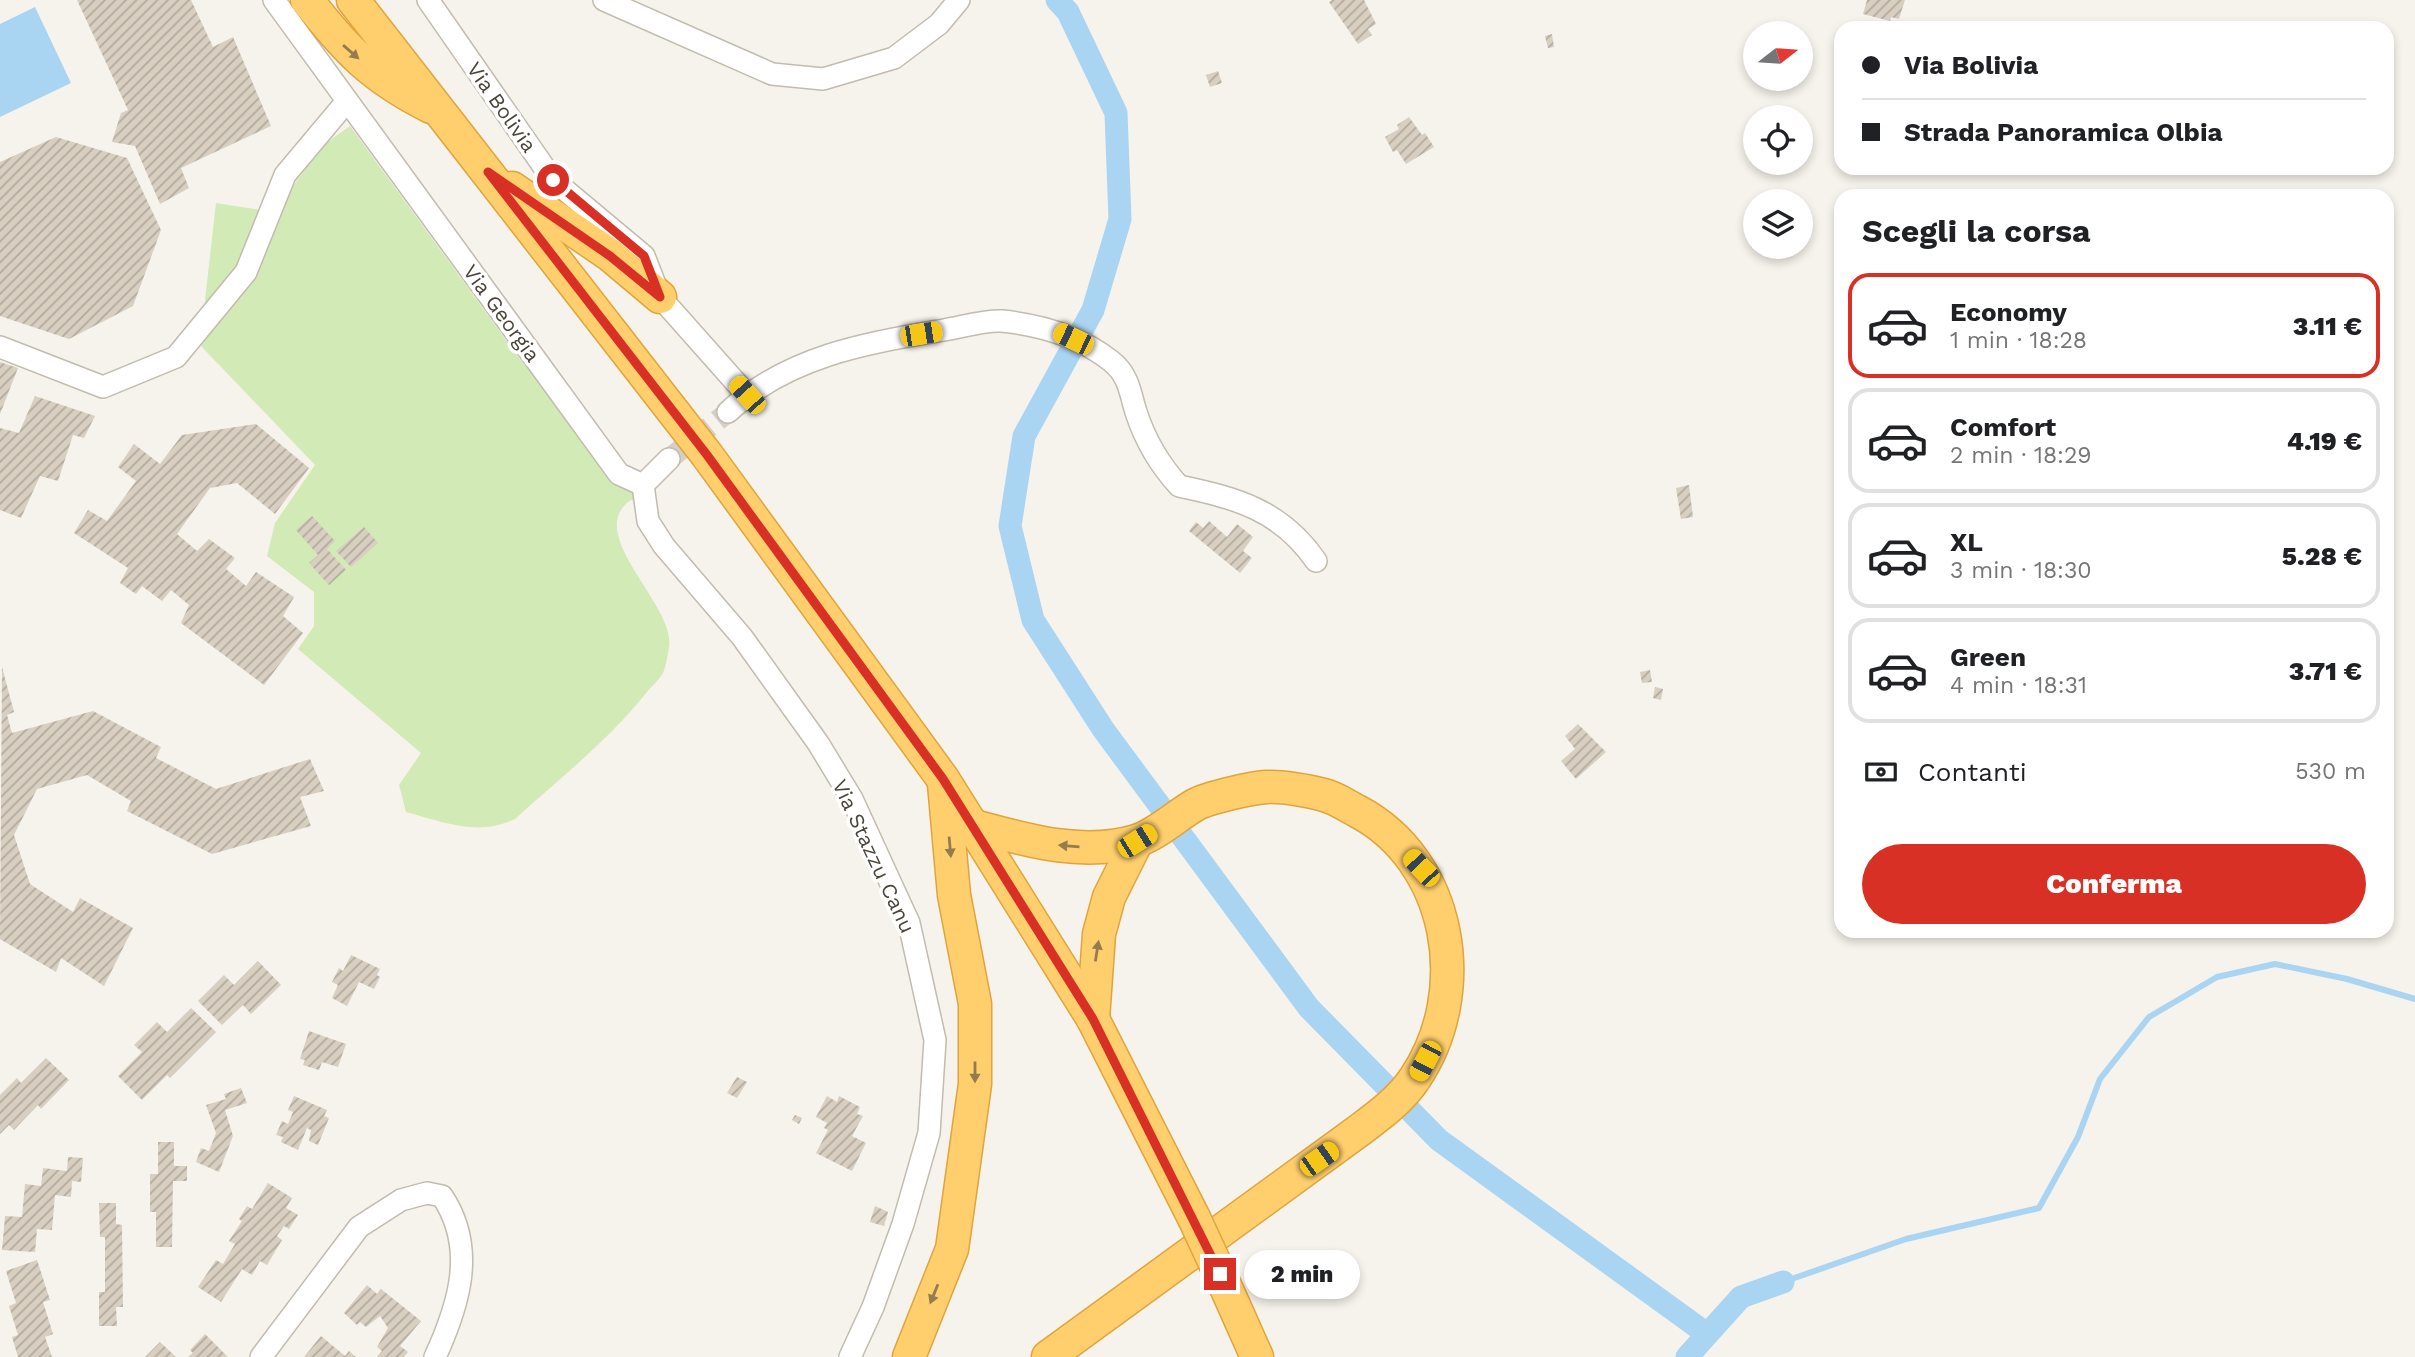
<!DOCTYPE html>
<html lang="it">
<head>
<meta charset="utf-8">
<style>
  body { margin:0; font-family:"Work Sans",sans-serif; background:#f2f2f2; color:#202124; height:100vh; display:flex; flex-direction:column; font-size:26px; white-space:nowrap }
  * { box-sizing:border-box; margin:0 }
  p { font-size:23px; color:#757577 }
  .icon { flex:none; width:38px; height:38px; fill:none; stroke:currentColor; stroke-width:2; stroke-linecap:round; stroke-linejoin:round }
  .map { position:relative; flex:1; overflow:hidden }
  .details { position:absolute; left:1834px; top:189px; width:560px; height:749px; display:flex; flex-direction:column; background:#fff; border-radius:21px; box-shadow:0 4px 10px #0003 }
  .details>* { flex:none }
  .top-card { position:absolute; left:1834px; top:21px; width:560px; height:154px; border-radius:21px; box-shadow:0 4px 10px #0003; display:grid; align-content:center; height:154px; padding:0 28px; background:#fff }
  .needle { width:46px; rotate:73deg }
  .controls { position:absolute; left:1743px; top:21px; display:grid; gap:14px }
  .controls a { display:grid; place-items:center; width:70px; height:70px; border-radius:50%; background:#fff; box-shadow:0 4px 10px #0003; font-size:35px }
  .end { position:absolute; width:32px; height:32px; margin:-16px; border:9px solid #d93025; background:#fff; box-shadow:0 0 0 4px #fff }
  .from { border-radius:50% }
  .bubble { position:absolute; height:49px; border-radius:24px; background:#fff; box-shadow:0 4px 10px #0003; font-size:23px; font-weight:800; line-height:49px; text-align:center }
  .car { position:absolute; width:21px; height:42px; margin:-21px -10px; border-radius:9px; box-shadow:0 0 5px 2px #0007; background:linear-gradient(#f5c518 24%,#345 0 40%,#f5c518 0 76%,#345 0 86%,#f5c518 0) }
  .top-card b { display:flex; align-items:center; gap:24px; height:66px; font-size:26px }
  .top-card b+b { border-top:2px solid #e0e0e0 }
  .top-card i { width:18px; height:18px; background:#202124 }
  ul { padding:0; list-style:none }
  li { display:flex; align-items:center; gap:21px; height:105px; margin:0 14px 10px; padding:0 14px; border:4px solid #e0e0e0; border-radius:21px }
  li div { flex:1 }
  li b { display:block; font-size:26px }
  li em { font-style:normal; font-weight:800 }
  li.selected { border-color:#d93025 }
  li>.icon { width:63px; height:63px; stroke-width:1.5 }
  h2 { padding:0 28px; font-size:32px; line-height:84px }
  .pay { display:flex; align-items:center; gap:18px; height:77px; padding:0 28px; font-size:26px }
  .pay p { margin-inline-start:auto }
  .cta { display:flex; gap:14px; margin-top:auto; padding:14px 28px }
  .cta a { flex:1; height:80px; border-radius:42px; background:#d93025; color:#fff; font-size:28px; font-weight:800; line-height:80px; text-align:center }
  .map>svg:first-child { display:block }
</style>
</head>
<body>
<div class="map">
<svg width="2415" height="1357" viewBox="0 0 2415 1357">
  <defs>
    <pattern id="building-hatch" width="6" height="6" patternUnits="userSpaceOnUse" patternTransform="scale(1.75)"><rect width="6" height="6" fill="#d8cfc1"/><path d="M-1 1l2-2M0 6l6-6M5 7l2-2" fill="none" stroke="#b1aa9e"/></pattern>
  </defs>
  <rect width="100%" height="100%" fill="#f6f3ec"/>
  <!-- pitch -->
  <path fill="#d2eab5" d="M 350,126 L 522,362 L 558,406 L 633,478 L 638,503 L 631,500 C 582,533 676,605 669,647 C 668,654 666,666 663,673 C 659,680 651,687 646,693 C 609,740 559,779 515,819 C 478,837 444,822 406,812 L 399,785 L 421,753 L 298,649 L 314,626 L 314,592 L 267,556 L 275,523 L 315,465 L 200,345 L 216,203 L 274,212 L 323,145 Z"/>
  <!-- water -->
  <path fill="#a9d4f2" d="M 35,7 L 71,83 L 0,117 L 0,24 Z"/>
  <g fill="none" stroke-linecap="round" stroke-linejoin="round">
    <!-- stream -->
    <path stroke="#a9d4f2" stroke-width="6" d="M 1783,1282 L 1906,1239 L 2039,1208 L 2078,1137 L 2100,1079 L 2149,1017 L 2217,977 L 2275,964 L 2347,979 L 2415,999"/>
    <!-- canal -->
    <g stroke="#a9d4f2" stroke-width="23">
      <path d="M 1057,0 L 1068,12 L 1116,113 L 1120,219 L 1093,310 L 1024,436 L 1010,526 L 1033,620 L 1103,729 L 1309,1008 L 1439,1140 L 1707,1334"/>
      <path d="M 1687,1357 L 1741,1297 L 1783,1282"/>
    </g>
  </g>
  <!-- building -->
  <g fill="url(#building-hatch)">
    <path d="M 77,0 L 191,0 L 213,47 L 233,37 L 271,126 L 181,168 L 189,188 L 160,204 L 135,146 L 112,142 L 121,113 L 128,110 Z"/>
    <path d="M 1332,0 L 1364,0 L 1376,24 L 1368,29 L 1372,35 L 1358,44 L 1329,2 Z"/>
    <path d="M 1867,0 L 1905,0 L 1899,19 L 1891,17 L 1890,21 L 1863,14 Z"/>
    <path d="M 1552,34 L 1554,47 L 1548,48 L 1545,36 Z"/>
    <path d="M 1218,71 L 1222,83 L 1210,87 L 1206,75 Z"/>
    <path d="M 1409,117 L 1422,135 L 1425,133 L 1434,147 L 1406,164 L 1397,150 L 1393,152 L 1385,137 L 1399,129 L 1397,125 Z"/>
    <path d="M 56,137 L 127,158 L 161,230 L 133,306 L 69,339 L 0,316 L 0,162 Z"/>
    <path d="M 0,362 L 18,368 L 0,414 Z"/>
    <path d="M 35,396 L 95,416 L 84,438 L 73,435 L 58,481 L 40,476 L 21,518 L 0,510 L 0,428 L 19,433 Z"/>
    <path d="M 256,424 L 309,468 L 275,514 L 237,483 L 210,488 L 177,534 L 197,551 L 209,539 L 235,558 L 226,569 L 246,586 L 256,572 L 294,597 L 283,616 L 303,633 L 264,685 L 181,623 L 189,605 L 171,590 L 162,601 L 142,586 L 136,594 L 120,583 L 128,568 L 74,533 L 88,510 L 107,521 L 136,481 L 118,467 L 134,444 L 160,464 L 182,435 Z"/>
    <path d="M 1689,485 L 1693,517 L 1681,519 L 1676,488 Z"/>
    <path d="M 312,516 L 335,541 L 327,549 L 346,570 L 329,585 L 309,563 L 318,555 L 296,530 Z"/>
    <path d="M 1209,521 L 1227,537 L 1237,524 L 1253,537 L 1243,551 L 1252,558 L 1240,573 L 1189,531 L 1196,522 L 1203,528 Z"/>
    <path d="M 364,527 L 378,543 L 351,567 L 336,551 Z"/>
    <path d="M 2,667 L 14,712 L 7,715 L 12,733 L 93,711 L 161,747 L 156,758 L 216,789 L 310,759 L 324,791 L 300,797 L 311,826 L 212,854 L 127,811 L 131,801 L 87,775 L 37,789 L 14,835 L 30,884 L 73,912 L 80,898 L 133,928 L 104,986 L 61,958 L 56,972 L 0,939 Z"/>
    <path d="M 1650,670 L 1652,682 L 1642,683 L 1640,672 Z"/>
    <path d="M 1655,687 L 1663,689 L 1661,700 L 1653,698 Z"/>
    <path d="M 1578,724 L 1606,752 L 1576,779 L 1561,761 L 1575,749 L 1565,736 Z"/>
    <path d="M 351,955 L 380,969 L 377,975 L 380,977 L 374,989 L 359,982 L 347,1006 L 332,998 L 338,985 L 332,982 L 339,968 L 343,971 Z"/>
    <path d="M 258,961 L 281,985 L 251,1014 L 243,1005 L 222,1025 L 198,1001 L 224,975 L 234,985 Z"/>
    <path d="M 191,1008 L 216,1032 L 170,1078 L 167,1075 L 142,1100 L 118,1076 L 142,1052 L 134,1045 L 157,1022 L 167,1032 Z"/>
    <path d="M 309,1031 L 346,1044 L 338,1067 L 322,1062 L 319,1070 L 303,1065 L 305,1060 L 300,1059 Z"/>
    <path d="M 46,1058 L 69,1080 L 41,1109 L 38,1105 L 14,1130 L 9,1125 L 0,1134 L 0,1095 L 17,1078 L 21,1083 Z"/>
    <path d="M 737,1077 L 747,1082 L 737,1098 L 727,1093 Z"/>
    <path d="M 241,1088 L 247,1103 L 225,1110 L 233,1136 L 219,1172 L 196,1162 L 201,1148 L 209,1151 L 216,1133 L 206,1105 L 226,1099 L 224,1094 Z"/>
    <path d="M 294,1096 L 327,1110 L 324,1116 L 329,1118 L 318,1145 L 309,1141 L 311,1130 L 307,1128 L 298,1150 L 281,1142 L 283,1137 L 276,1135 L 282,1121 L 288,1124 L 293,1112 L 288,1110 Z"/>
    <path d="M 827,1096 L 837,1102 L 839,1096 L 860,1107 L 857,1114 L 863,1116 L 852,1136 L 866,1143 L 852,1171 L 816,1153 L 828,1130 L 824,1128 L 827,1123 L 816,1117 Z"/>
    <path d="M 795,1115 L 802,1118 L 799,1124 L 792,1120 Z"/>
    <path d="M 158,1142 L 174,1142 L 174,1166 L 187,1166 L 187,1181 L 173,1181 L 172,1247 L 156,1247 L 156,1212 L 150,1212 L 150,1174 L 158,1174 Z"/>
    <path d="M 68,1157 L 83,1158 L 81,1182 L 72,1181 L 71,1197 L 55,1195 L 52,1230 L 37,1229 L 35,1252 L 2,1250 L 5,1216 L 22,1217 L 25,1184 L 41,1186 L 43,1168 L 67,1171 Z"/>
    <path d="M 268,1183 L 292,1198 L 286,1208 L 298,1215 L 289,1229 L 284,1226 L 277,1236 L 282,1240 L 267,1265 L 260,1261 L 252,1275 L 242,1269 L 221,1302 L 198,1287 L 216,1260 L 223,1264 L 235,1244 L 229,1241 L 242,1221 L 239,1219 L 247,1206 L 252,1209 Z"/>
    <path d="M 99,1203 L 116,1203 L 116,1224 L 122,1225 L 123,1307 L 116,1307 L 117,1326 L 99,1326 L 99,1292 L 105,1292 L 105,1237 L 100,1237 Z"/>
    <path d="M 875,1206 L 888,1212 L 884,1226 L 870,1222 Z"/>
    <path d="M 37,1260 L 50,1300 L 43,1302 L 53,1334 L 45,1337 L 52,1357 L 18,1357 L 12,1337 L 18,1335 L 9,1306 L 16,1303 L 6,1271 Z"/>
    <path d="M 367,1285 L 377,1294 L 381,1289 L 421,1321 L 400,1346 L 408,1352 L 404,1357 L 377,1357 L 382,1351 L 377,1347 L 388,1328 L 380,1316 L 366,1327 L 360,1322 L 357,1325 L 344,1313 Z"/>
    <path d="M 205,1334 L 228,1357 L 188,1357 L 193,1353 L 190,1350 Z"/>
    <path d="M 321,1336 L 345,1356 L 349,1351 L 356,1357 L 304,1357 Z"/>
    <path d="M 160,1342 L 176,1357 L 145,1357 Z"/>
  </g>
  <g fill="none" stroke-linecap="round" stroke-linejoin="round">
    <!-- minor-tunnel -->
    <path stroke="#d4d0c8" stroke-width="21" stroke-dasharray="21 10" stroke-linecap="butt" d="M 669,459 L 728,412"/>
    <defs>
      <g id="minor">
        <path d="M 274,0 L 619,474 L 643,485 L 669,459"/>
        <path d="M 428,0 L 553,180 L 644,256 L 660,297 L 747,395"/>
        <path d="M 604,0 L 772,74 L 823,79 L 894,58 L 939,24 L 959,0"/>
        <path d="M 0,347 L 103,387 L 176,357 L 246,272 L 285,175 L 347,101"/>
        <path d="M 728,412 C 786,357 868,342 944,330 C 962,327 984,320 1002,321 C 1041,325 1081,337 1111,361 C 1129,375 1130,393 1136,412 C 1145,440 1159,464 1179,486 C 1236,498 1281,510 1316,561"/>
        <path d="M 643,485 L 648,521 L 664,546 L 742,637 L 818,743 L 852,799 L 909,923 L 935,1040 L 929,1133 L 903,1224 L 873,1307 L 850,1357"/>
        <path d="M 261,1357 L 359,1227 L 401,1200 L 427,1193 L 442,1196 C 477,1248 459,1305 435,1357"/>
      </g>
      <g id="highway">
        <path d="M 307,0 C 347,51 373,78 431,107"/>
        <path d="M 353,0 L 707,455 L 943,779 L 1093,1019 L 1194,1218"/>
        <path d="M 512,188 L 610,255 L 660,297"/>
        <path d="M 974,826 C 1025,840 1083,857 1136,841 C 1156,835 1176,816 1195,805 C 1207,798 1251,788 1266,787 C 1284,786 1308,791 1324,795 C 1336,798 1347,806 1357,811 C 1452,861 1473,992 1415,1078 C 1401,1100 1377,1117 1357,1132 L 1048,1357"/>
        <path d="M 1093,1019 L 1099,934 L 1109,897 L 1137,841"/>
        <path d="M 1220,1274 L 1257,1357"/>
        <path d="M 909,1357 L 952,1249 L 975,1084 L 975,1004 L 954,895 L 944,784"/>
      </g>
    </defs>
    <!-- minor casing -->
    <use href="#minor" stroke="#c2bbae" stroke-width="24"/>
    <!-- highway casing -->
    <use href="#highway" stroke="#e0a43c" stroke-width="35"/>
    <!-- minor -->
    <use href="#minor" stroke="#fff" stroke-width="21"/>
    <!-- highway -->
    <use href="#highway" stroke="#ffcf6e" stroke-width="32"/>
    <defs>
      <path id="highway-bridge" d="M 1194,1218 L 1220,1274"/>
    </defs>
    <!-- highway-bridge casing -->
    <use href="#highway-bridge" stroke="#e0a43c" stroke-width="35" stroke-linecap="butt"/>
    <!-- highway-bridge -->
    <use href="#highway-bridge" stroke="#ffcf6e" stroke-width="32"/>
  </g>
  <!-- one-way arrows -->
  <defs><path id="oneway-solid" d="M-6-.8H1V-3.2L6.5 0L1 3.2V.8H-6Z" transform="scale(1.75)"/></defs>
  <g fill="#937c4e">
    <use href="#oneway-solid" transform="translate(351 52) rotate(41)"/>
    <use href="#oneway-solid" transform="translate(1069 846) rotate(-175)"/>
    <use href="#oneway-solid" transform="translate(950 847) rotate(85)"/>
    <use href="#oneway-solid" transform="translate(1097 951) rotate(-81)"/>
    <use href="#oneway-solid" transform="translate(975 1072) rotate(90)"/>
    <use href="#oneway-solid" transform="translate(934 1294) rotate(112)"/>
  </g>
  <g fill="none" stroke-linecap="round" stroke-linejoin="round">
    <!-- route -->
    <path stroke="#d93025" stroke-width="9" d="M 553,180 L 644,256 L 660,297 L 610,256 L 488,172 L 707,455 L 943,779 L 1093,1019 L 1220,1274"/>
  </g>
  <g text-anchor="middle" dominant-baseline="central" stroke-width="7" stroke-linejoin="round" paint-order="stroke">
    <!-- street labels -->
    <g font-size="21" fill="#4b4439" stroke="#fff">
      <text transform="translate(502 107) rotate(55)">Via Bolivia</text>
      <text transform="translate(502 313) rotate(54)">Via Georgia</text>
      <text transform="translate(874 856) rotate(65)">Via Stazzu Canu</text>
    </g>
  </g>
</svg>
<div class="controls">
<a><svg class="needle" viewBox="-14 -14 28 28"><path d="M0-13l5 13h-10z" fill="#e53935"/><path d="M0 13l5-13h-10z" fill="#757577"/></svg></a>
<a><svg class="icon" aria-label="locate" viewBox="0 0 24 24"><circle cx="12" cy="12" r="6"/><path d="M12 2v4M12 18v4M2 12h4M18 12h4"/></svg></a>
<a><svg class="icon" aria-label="layers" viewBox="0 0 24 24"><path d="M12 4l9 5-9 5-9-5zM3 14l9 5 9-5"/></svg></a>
</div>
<i class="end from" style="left:553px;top:180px"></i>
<i class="end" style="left:1220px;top:1274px"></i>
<div class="bubble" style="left:1244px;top:1250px;width:116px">2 min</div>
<i class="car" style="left:921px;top:334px;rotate:81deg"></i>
<i class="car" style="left:1073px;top:339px;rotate:296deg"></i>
<i class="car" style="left:747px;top:395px;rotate:318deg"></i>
<i class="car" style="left:1137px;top:841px;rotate:58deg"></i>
<i class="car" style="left:1421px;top:868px;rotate:317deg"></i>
<i class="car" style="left:1425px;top:1061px;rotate:208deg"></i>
<i class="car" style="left:1319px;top:1159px;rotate:55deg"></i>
<div class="top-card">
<b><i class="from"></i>Via Bolivia</b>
<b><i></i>Strada Panoramica Olbia</b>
</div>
<section class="details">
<h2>Scegli la corsa</h2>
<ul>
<li class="selected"><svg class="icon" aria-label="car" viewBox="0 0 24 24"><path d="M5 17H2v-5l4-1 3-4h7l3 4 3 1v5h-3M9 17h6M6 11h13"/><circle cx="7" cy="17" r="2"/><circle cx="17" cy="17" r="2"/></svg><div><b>Economy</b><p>1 min · 18:28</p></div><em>3.11 €</em></li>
<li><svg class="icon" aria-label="car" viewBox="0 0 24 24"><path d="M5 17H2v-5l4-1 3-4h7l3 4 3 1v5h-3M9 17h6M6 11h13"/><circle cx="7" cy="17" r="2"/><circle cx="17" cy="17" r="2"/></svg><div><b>Comfort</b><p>2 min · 18:29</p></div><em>4.19 €</em></li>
<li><svg class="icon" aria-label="car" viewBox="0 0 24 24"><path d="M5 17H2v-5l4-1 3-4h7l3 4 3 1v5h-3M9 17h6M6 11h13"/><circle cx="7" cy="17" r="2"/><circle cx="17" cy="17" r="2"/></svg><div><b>XL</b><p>3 min · 18:30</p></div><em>5.28 €</em></li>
<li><svg class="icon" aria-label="car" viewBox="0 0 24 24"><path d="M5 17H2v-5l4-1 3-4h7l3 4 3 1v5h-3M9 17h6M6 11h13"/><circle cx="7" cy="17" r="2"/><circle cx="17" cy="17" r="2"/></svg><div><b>Green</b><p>4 min · 18:31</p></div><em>3.71 €</em></li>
</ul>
<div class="pay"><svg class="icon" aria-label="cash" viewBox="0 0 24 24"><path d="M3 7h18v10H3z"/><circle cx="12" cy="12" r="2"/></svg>Contanti<p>530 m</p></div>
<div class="cta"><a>Conferma</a></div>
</section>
</div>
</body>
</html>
